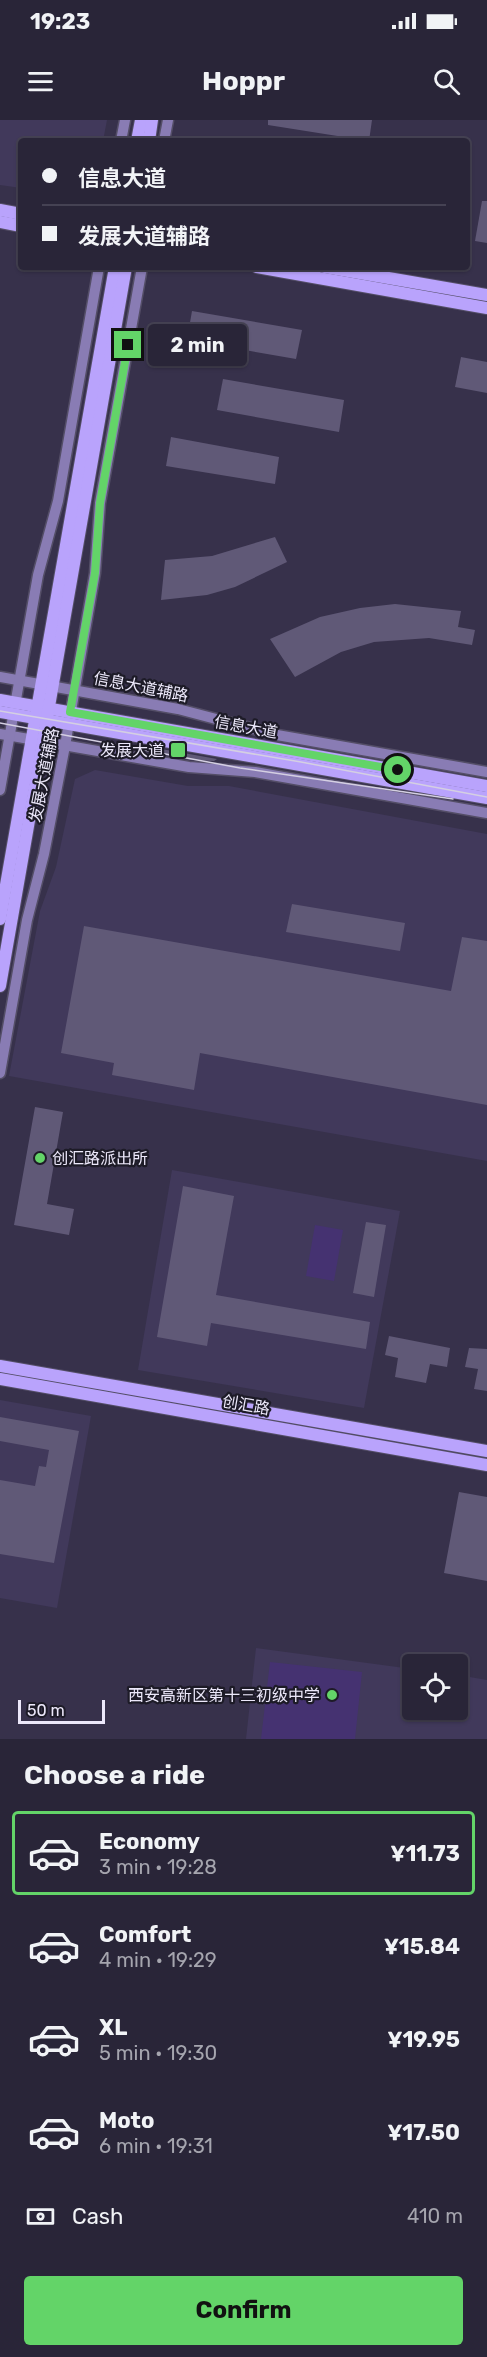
<!DOCTYPE html>
<html lang="en">
<head>
<meta charset="utf-8">
<style>
  body { margin:0; font-family:Rubik,"Noto Sans SC",sans-serif; background:#353143; color:#f1f3f6; height:100vh; display:flex; flex-direction:column; font-size:22px; white-space:nowrap }
  * { box-sizing:border-box; margin:0 }
  p { font-size:20px; color:#a5a5ae }
  .icon { flex:none; width:33px; height:33px; fill:none; stroke:currentColor; stroke-width:2; stroke-linecap:round; stroke-linejoin:round }
  .map { position:relative; height:1619px; overflow:hidden }
  .drawer { display:flex; flex-direction:column; background:#292538; flex:1 }
  .drawer>* { flex:none }
  .hud { position:absolute; left:18px; top:18px; width:452px; height:132px; border-radius:6px; box-shadow:0 2px 4px #0004,0 0 0 2px #454253; display:grid; align-content:center; height:132px; padding:0 24px; background:#292538 }
  .buttons { position:absolute; left:402px; top:1534px; display:grid; gap:12px }
  .buttons a { display:grid; place-items:center; width:66px; height:66px; border-radius:6px; background:#292538; box-shadow:0 2px 4px #0004,0 0 0 2px #454253; font-size:30px }
  .scale { position:absolute; left:18px; bottom:15px; width:87px; box-sizing:border-box; padding-left:6px; border:3px solid #ece8fa; border-top:0; font-size:16px; line-height:21px; white-space:nowrap; color:#ece8fa; -webkit-text-stroke:4px #1d1b27; paint-order:stroke }
  .end { position:absolute; width:27px; height:27px; margin:-14px; border:8px solid #63d468; background:#111; box-shadow:0 0 0 3px #111 }
  .from { border-radius:50% }
  .bubble { position:absolute; height:42px; border-radius:6px; background:#292538; box-shadow:0 2px 4px #0004,0 0 0 2px #454253; font-size:20px; font-weight:700; line-height:42px; text-align:center }
  .hud b { display:flex; align-items:center; gap:21px; height:57px; font-size:22px }
  .hud b+b { border-top:2px solid #454253 }
  .hud i { width:15px; height:15px; background:#f1f3f6 }
  ul { padding:0; list-style:none }
  li { display:flex; align-items:center; gap:18px; height:84px; margin:0 12px 9px; padding:0 12px; border:3px solid transparent; border-radius:6px }
  li div { flex:1 }
  li b { display:block; font-size:22px }
  li em { font-style:normal; font-weight:700 }
  li.on { border-color:#63d468 }
  li>.icon { width:54px; height:54px; stroke-width:1.5 }
  h2 { padding:0 24px; font-size:27px; line-height:72px }
  .pay { display:flex; align-items:center; gap:15px; height:66px; padding:0 24px; font-size:22px }
  .pay p { margin-inline-start:auto }
  .primary-button { display:flex; gap:12px; margin-top:auto; padding:12px 24px }
  .primary-button a { flex:1; height:69px; border-radius:6px; background:#63d468; color:#111; font-size:24px; font-weight:700; line-height:69px; text-align:center }
  .status { display:flex; justify-content:space-between; align-items:center; height:42px; padding:0 30px; background:#292538; direction:ltr }
  .status svg { height:16px; fill:currentColor }
  header { display:flex; justify-content:space-between; align-items:center; height:78px; padding:0 24px; background:#292538; font-size:27px; font-weight:700 }
  .map>svg:first-child { display:block }
</style>
</head>
<body>
<div class="status"><b>19:23</b><svg viewBox="0 0 49 12"><path d="M0 12V9h3v3zM5 12V6h3v6zM10 12V3h3v9zM15 12V0h3v12zM26 1h20v11H26zM47 4h2v5h-2z"/></svg></div>
<header><svg class="icon" aria-label="menu" viewBox="0 0 24 24"><path d="M4 6h16M4 12h16M4 18h16"/></svg>Hoppr<svg class="icon" aria-label="search" viewBox="0 0 24 24"><circle cx="10" cy="10" r="6"/><path d="M15 15l6 6"/></svg></header>
<div class="map">
<svg width="487" height="1619" viewBox="0 0 487 1619">
  <rect width="100%" height="100%" fill="#37314b"/>
  <!-- built -->
  <g fill="#41395b">
    <path d="M 0,0 L 107,0 L 103,21 L 21,21 L 21,68 L 0,65 Z"/>
    <path d="M 95,650 L 188,666 L 229,666 L 487,714 L 487,1041 L 9,956 L 40,791 L 56,747 L 75,659 Z"/>
    <path d="M 172,1050 L 400,1091 L 364,1288 L 138,1250 Z"/>
    <path d="M 0,1280 L 91,1296 L 57,1488 L 0,1478 Z"/>
    <path d="M 256,1528 L 412,1549 L 412,1590 L 458,1590 L 458,1555 L 487,1560 L 487,1619 L 246,1619 Z"/>
  </g>
  <!-- green -->
  <g fill="#453271">
    <path d="M 315,1105 L 343,1110 L 334,1161 L 306,1156 Z"/>
    <path d="M 270,1542 L 362,1552 L 355,1619 L 261,1619 Z"/>
  </g>
  <!-- building -->
  <g fill="#605977">
    <path d="M 268,0 L 372,0 L 369,21 L 268,5 Z"/>
    <path d="M 482,81 L 487,81 L 487,123 L 475,121 Z"/>
    <path d="M 192,191 L 302,210 L 296,239 L 187,220 Z"/>
    <path d="M 461,237 L 487,242 L 487,273 L 455,267 Z"/>
    <path d="M 223,259 L 344,280 L 339,312 L 217,290 Z"/>
    <path d="M 171,317 L 279,337 L 275,364 L 166,346 Z"/>
    <path d="M 275,417 L 287,442 L 235,467 L 207,475 L 161,480 L 165,440 L 212,436 Z"/>
    <path d="M 395,484 L 461,491 L 458,507 L 475,510 L 472,525 L 429,518 L 374,522 L 341,532 L 295,557 L 270,519 L 320,497 L 360,488 Z"/>
    <path d="M 150,627 L 217,639 L 214,641 L 190,640 L 155,633 Z"/>
    <path d="M 292,784 L 405,803 L 400,831 L 286,812 Z"/>
    <path d="M 84,806 L 451,871 L 462,817 L 487,821 L 487,985 L 200,933 L 194,970 L 112,955 L 114,943 L 61,933 Z"/>
    <path d="M 35,987 L 63,992 L 47,1084 L 74,1089 L 69,1115 L 14,1105 Z"/>
    <path d="M 183,1066 L 234,1076 L 216,1175 L 370,1202 L 366,1229 L 211,1203 L 207,1226 L 157,1217 Z"/>
    <path d="M 366,1102 L 386,1105 L 374,1177 L 353,1173 Z"/>
    <path d="M 389,1216 L 450,1228 L 447,1247 L 430,1244 L 426,1263 L 395,1257 L 398,1238 L 385,1235 Z"/>
    <path d="M 469,1228 L 487,1229 L 487,1271 L 474,1269 L 478,1249 L 465,1247 Z"/>
    <path d="M 0,1297 L 79,1311 L 54,1443 L 0,1434 L 0,1360 L 35,1366 L 39,1346 L 46,1347 L 49,1330 L 0,1321 Z"/>
    <path d="M 459,1372 L 487,1377 L 487,1461 L 444,1453 Z"/>
  </g>
  <g fill="none" stroke-linecap="round" stroke-linejoin="round">
    <defs>
      <g id="street">
        <path d="M 121,21 L 125,0"/>
        <path d="M 164,21 L 168,0"/>
        <path d="M 0,557 L 178,589 L 277,615 L 487,652"/>
        <path d="M 0,614 L 189,647 L 255,652 L 487,693"/>
        <path d="M 0,670 L 38,455 L 58,381 L 99,147"/>
        <path d="M 0,953 L 27,800 L 44,734 L 65,626 L 95,453 L 100,383 L 142,147"/>
      </g>
      <g id="secondary">
        <path d="M 137,21 L 141,0"/>
        <path d="M 149,21 L 152,0"/>
        <path d="M 0,90 L 21,94"/>
        <path d="M 0,102 L 21,106"/>
        <path d="M 257,147 L 487,188"/>
        <path d="M 325,147 L 487,175"/>
        <path d="M 0,580 L 487,666"/>
        <path d="M 0,592 L 487,678"/>
        <path d="M 0,799 L 115,147"/>
        <path d="M 0,866 L 126,147"/>
        <path d="M 0,1246 L 487,1331"/>
        <path d="M 0,1259 L 487,1345"/>
      </g>
    </defs>
    <!-- street casing -->
    <use href="#street" stroke="#544e67" stroke-width="13"/>
    <!-- secondary casing -->
    <use href="#secondary" stroke="#544e67" stroke-width="14"/>
    <!-- street -->
    <use href="#street" stroke="#897cb4" stroke-width="10"/>
    <!-- secondary -->
    <use href="#secondary" stroke="#b9a3fc" stroke-width="12"/>
    <!-- tram -->
    <g stroke="#d4cfe2" stroke-width="1.5">
      <path d="M 0,591 L 301,642 L 487,677"/>
      <path d="M 0,603 L 240,648 L 453,679"/>
    </g>
  </g>
  <g fill="none" stroke-linecap="round" stroke-linejoin="round">
    <!-- route -->
    <path stroke="#63d468" stroke-width="8" d="M 128,225 L 100,383 L 95,453 L 70,592 L 398,650"/>
  </g>
  <!-- markers -->
  <g fill="#63d468" stroke="#1d1b27" stroke-width="2">
    <rect x="170" y="622" width="16" height="16" rx="3"/>
    <circle cx="40" cy="1038" r="6"/>
    <circle cx="332" cy="1575" r="6"/>
  </g>
  <g text-anchor="middle" dominant-baseline="central" stroke-width="4.5" stroke-linejoin="round" paint-order="stroke">
    <!-- street labels -->
    <g font-size="16" fill="#ece8fa" stroke="#1d1b27">
      <text transform="translate(141 567) rotate(11)">信息大道辅路</text>
      <text transform="translate(246 607) rotate(10)">信息大道</text>
      <text transform="translate(44 655) rotate(-79)">发展大道辅路</text>
      <text transform="translate(246 1285) rotate(10)">创汇路</text>
    </g>
    <!-- poi labels -->
    <g font-size="16" fill="#ece8fa" stroke="#1d1b27" text-anchor="end">
      <text x="164" y="630">发展大道</text>
      <text x="52" y="1038" text-anchor="start">创汇路派出所</text>
      <text x="320" y="1575">西安高新区第十三初级中学</text>
    </g>
  </g>
</svg>
<div class="buttons">
<a><svg class="icon" aria-label="locate" viewBox="0 0 24 24"><circle cx="12" cy="12" r="6"/><path d="M12 2v4M12 18v4M2 12h4M18 12h4"/></svg></a>
</div>
<div class="scale">50 m</div>
<i class="end from" style="left:398px;top:650px"></i>
<i class="end" style="left:128px;top:225px"></i>
<div class="bubble" style="left:148px;top:204px;width:99px">2 min</div>
<div class="hud">
<b><i class="from"></i>信息大道</b>
<b><i></i>发展大道辅路</b>
</div>
</div>
<section class="drawer">
<h2>Choose a ride</h2>
<ul>
<li class="on"><svg class="icon" aria-label="car" viewBox="0 0 24 24"><path d="M5 17H2v-5l4-1 3-4h7l3 4 3 1v5h-3M9 17h6M6 11h13"/><circle cx="7" cy="17" r="2"/><circle cx="17" cy="17" r="2"/></svg><div><b>Economy</b><p>3 min · 19:28</p></div><em>¥11.73</em></li>
<li><svg class="icon" aria-label="car" viewBox="0 0 24 24"><path d="M5 17H2v-5l4-1 3-4h7l3 4 3 1v5h-3M9 17h6M6 11h13"/><circle cx="7" cy="17" r="2"/><circle cx="17" cy="17" r="2"/></svg><div><b>Comfort</b><p>4 min · 19:29</p></div><em>¥15.84</em></li>
<li><svg class="icon" aria-label="car" viewBox="0 0 24 24"><path d="M5 17H2v-5l4-1 3-4h7l3 4 3 1v5h-3M9 17h6M6 11h13"/><circle cx="7" cy="17" r="2"/><circle cx="17" cy="17" r="2"/></svg><div><b>XL</b><p>5 min · 19:30</p></div><em>¥19.95</em></li>
<li><svg class="icon" aria-label="car" viewBox="0 0 24 24"><path d="M5 17H2v-5l4-1 3-4h7l3 4 3 1v5h-3M9 17h6M6 11h13"/><circle cx="7" cy="17" r="2"/><circle cx="17" cy="17" r="2"/></svg><div><b>Moto</b><p>6 min · 19:31</p></div><em>¥17.50</em></li>
</ul>
<div class="pay"><svg class="icon" aria-label="cash" viewBox="0 0 24 24"><path d="M3 7h18v10H3z"/><circle cx="12" cy="12" r="2"/></svg>Cash<p>410 m</p></div>
<div class="primary-button"><a>Confirm</a></div>
</section>
</body>
</html>
